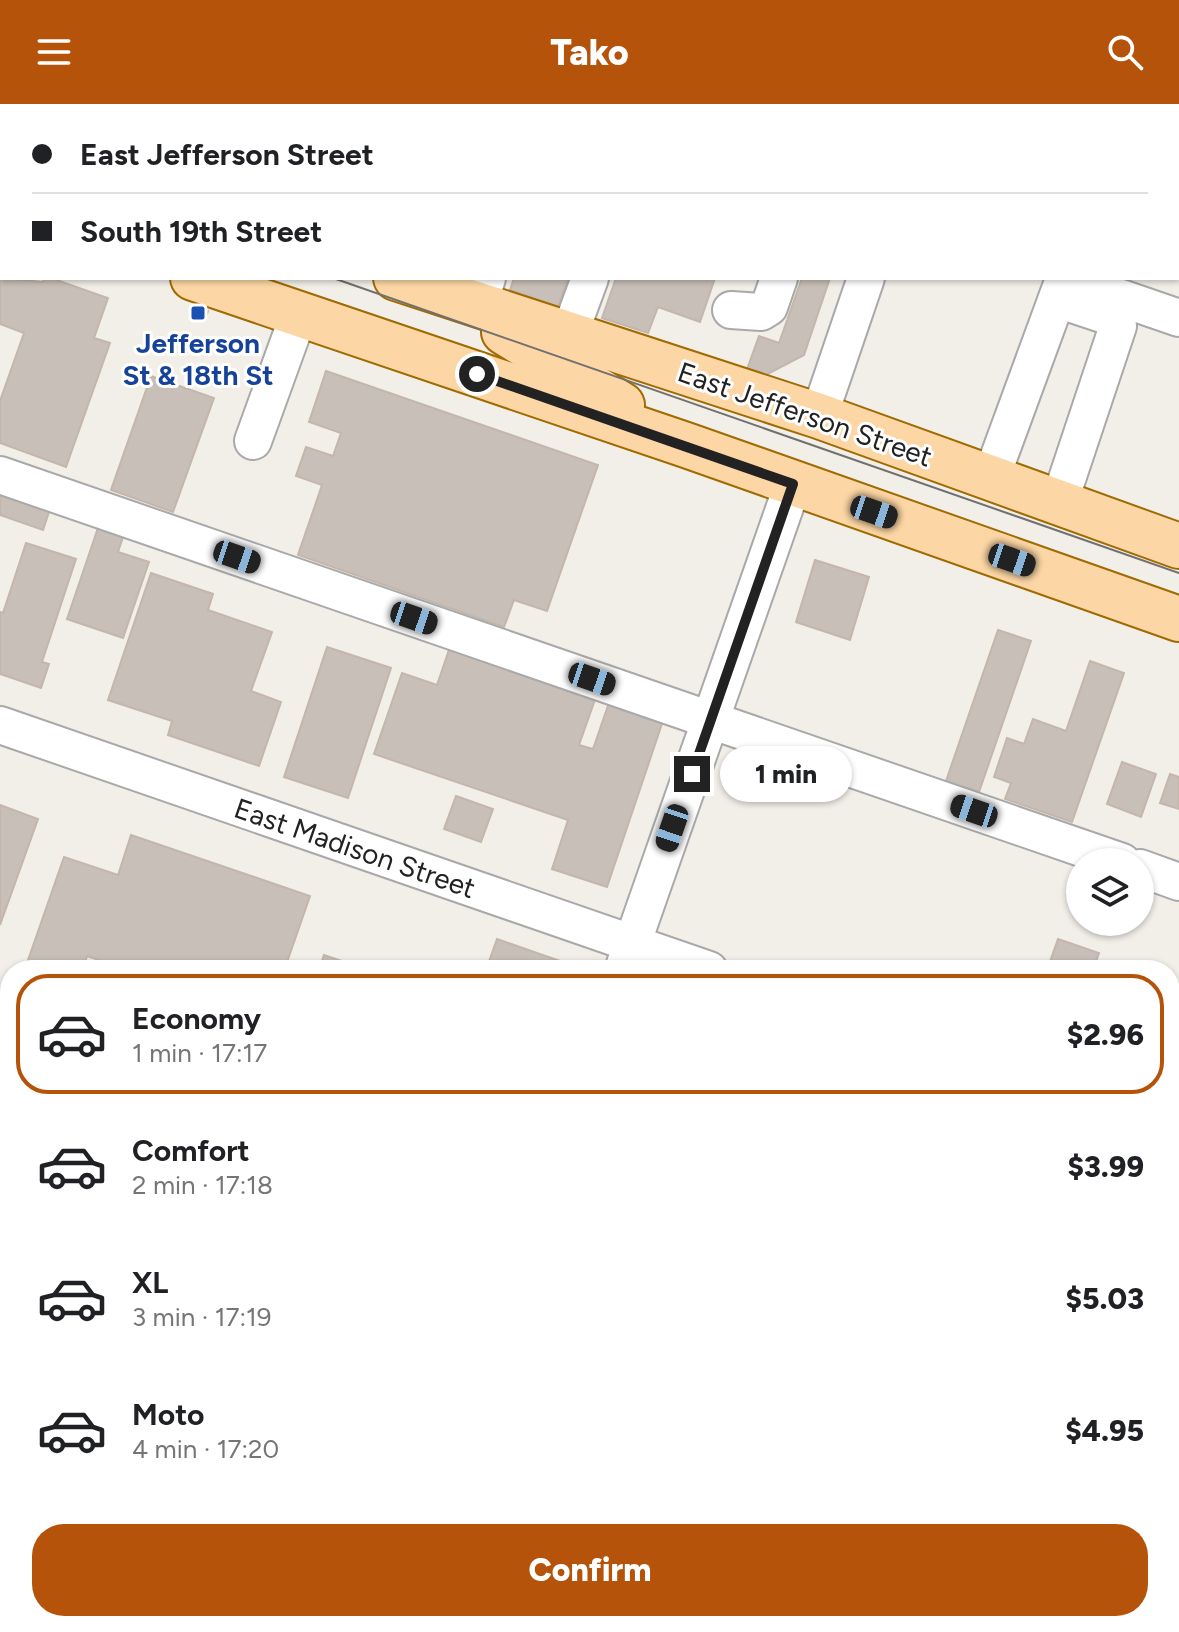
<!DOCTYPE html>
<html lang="en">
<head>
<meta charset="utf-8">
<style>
  body { margin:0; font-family:Figtree,sans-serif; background:#f2f2f2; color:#202124; height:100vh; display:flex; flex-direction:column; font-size:30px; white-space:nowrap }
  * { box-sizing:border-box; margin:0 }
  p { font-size:26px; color:#757577 }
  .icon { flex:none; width:44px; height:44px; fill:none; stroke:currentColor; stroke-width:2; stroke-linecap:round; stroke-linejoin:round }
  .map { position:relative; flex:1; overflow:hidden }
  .side { position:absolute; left:0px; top:856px; width:1180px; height:672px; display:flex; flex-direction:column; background:#fff; border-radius:32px 32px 0 0; box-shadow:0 2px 6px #0004 }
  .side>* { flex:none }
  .hud { position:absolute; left:0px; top:0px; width:1180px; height:176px; box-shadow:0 2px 6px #0004; display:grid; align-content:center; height:176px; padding:0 32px; background:#fff }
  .buttons { position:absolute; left:1066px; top:744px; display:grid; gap:16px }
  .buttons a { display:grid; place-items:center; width:88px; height:88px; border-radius:50%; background:#fff; box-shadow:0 2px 6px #0004; font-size:40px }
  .end { position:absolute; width:36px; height:36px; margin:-18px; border:10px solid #222; background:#fff; box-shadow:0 0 0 4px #fff }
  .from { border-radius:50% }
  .bubble { position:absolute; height:56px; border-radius:28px; background:#fff; box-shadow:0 2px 6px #0004; font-size:26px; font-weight:800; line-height:56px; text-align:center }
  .car { position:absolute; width:24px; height:48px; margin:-24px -12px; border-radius:10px; box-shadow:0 0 6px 2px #0007; background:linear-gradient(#222 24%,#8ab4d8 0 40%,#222 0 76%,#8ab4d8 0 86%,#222 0) }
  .hud b { display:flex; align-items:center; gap:28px; height:76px; font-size:30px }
  .hud b+b { border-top:2px solid #e0e0e0 }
  .hud i { width:20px; height:20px; background:#202124 }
  ul { padding:14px 0 0; list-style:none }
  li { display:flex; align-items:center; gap:24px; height:120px; margin:0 16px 12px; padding:0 16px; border:4px solid transparent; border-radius:32px }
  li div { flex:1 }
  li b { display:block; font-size:30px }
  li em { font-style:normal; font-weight:800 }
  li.selected { border-color:#b45309 }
  li>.icon { width:72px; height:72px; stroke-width:1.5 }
  .action { display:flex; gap:16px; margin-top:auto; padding:16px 32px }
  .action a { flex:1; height:92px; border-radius:32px; background:#b45309; color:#fff; font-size:32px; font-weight:800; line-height:92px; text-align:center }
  header { display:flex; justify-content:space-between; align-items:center; height:104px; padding:0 32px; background:#b45309; color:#fff; font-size:36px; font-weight:800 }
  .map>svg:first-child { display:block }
</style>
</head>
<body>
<header><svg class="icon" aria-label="menu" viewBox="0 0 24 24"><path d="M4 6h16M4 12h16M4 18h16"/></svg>Tako<svg class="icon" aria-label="search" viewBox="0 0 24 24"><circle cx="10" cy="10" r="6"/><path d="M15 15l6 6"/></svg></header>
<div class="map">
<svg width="1179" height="1528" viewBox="0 0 1179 1528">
  <rect width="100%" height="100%" fill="#f2efe9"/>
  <!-- building -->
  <g fill="#c7bfb8" stroke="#c4b6ab" stroke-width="2">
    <path d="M 33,0 L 316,0 L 33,2 Z"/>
    <path d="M 542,0 L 548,2 L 456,1 L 457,0 Z"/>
    <path d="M 602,0 L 664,0 L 664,2 Z"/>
    <path d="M 714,0 L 890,0 L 713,2 Z"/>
    <path d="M 1040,0 L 1123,0 L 1039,2 Z"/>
    <path d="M 0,163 L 2,174 L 43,178 L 44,174 L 51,174 L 108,194 L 94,234 L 110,239 L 66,363 L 0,339 L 0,297 L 24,229 L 0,220 Z"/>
    <path d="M 514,174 L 568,174 L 558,203 L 510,186 Z"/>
    <path d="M 616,174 L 715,174 L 700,218 L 658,203 L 648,229 L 602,214 Z"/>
    <path d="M 802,174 L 830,174 L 804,251 L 762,273 L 746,268 L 759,232 L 779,239 Z"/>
    <path d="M 192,202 L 208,207 L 206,213 L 190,208 Z"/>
    <path d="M 326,267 L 598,361 L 547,507 L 514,496 L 504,523 L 298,451 L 322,381 L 296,372 L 306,343 L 333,352 L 341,329 L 309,318 Z"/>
    <path d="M 151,272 L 214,294 L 173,408 L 111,386 Z"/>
    <path d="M 0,380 L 52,399 L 43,426 L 0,411 Z"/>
    <path d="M 101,415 L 126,424 L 118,448 L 149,458 L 123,534 L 67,515 Z"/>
    <path d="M 26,439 L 76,455 L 42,558 L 49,560 L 41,584 L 0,570 L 0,508 L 3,509 Z"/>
    <path d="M 815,456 L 869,473 L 850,536 L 796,518 Z"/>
    <path d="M 151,469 L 213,490 L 208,506 L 272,528 L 251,587 L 281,598 L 259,662 L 168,631 L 172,617 L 108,596 Z"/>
    <path d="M 998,526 L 1031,537 L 979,688 L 946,677 Z"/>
    <path d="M 452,537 L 598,587 L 579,641 L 593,645 L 612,590 L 666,608 L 607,783 L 552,765 L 568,716 L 374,650 L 402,569 L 437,581 Z"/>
    <path d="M 327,543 L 391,564 L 348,694 L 284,673 Z"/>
    <path d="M 1090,557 L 1124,569 L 1072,718 L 1005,695 L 1011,679 L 994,673 L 1007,634 L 1024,640 L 1033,615 L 1066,627 Z"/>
    <path d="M 1122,658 L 1156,670 L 1141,713 L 1107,700 Z"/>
    <path d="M 1170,670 L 1179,673 L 1179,705 L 1160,699 Z"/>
    <path d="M 456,692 L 493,705 L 481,738 L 444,725 Z"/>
    <path d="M 0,701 L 38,715 L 0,821 Z"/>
    <path d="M 131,731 L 310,792 L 285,864 L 290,866 L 128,866 L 87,852 L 83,866 L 37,866 L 26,862 L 64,753 L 118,771 Z"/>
    <path d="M 497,835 L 580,864 L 580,866 L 486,866 Z"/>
    <path d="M 1058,835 L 1099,849 L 1093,866 L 1047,866 Z"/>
    <path d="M 324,851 L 368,866 L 319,866 Z"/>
    <path d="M 0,925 L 10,928 L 10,1077 L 0,1074 Z"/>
    <path d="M 0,1172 L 10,1176 L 10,1442 L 0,1436 Z"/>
    <path d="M 817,1518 L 923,1518 L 919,1528 L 813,1528 Z"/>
  </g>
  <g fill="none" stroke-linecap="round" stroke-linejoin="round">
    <defs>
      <g id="minor">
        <path d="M 416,2 L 416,0"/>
        <path d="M 686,2 L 688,0"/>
        <path d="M 925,2 L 926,0"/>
        <path d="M 1086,182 L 1179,214"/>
        <path d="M 1057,195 L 1114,214 L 1118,222 L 1059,399"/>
        <path d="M 479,201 L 487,174"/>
        <path d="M 731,206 L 761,208 L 769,203 L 779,174"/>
        <path d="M 569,231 L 590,174"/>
        <path d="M 819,312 L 866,174"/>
        <path d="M 253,337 L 299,210"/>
        <path d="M 0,371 L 1122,758"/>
        <path d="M 991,374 L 1064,175"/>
        <path d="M 0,621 L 709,866"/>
        <path d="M 1140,764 L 1179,778"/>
        <path d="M 623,866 L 793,380"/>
        <path d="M 1170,1024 L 1179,1027"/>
        <path d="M 0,1122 L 10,1125"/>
        <path d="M 1170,1279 L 1179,1282"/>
        <path d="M 677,1518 L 706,1528"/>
        <path d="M 1135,1518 L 1163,1528"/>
        <path d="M 779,1528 L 782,1518"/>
      </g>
      <g id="major">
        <path d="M 0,37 L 2,37"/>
        <path d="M 0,109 L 2,110"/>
        <path d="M 193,174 L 686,341 L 1179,515"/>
        <path d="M 396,174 L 819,312 L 1179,442"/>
        <path d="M 504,228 L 622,301"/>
      </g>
    </defs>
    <!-- minor casing -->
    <use href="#minor" stroke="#a9a9a9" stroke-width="40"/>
    <!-- major casing -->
    <use href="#major" stroke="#a06b00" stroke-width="48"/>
    <!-- minor -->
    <use href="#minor" stroke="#fff" stroke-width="36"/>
    <!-- major -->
    <use href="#major" stroke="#fcd6a4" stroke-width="44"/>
    <!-- tram -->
    <g stroke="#707070" stroke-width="2">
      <path d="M 0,61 L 2,62"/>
      <path d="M 333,174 L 1179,469"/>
    </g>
  </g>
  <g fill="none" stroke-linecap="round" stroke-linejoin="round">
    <!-- route -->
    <path stroke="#222" stroke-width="10" d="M 477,270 L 793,380 L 692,670"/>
  </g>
  <!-- markers -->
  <rect fill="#1a4fb4" stroke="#fff" stroke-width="3" x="190" y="201" width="16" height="16" rx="4"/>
  <g text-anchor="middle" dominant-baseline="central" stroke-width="6" stroke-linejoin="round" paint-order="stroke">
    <!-- transit labels -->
    <g font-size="28" font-weight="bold" fill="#164399" stroke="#fff">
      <text x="198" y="239">Jefferson<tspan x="198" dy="32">St &amp; 18th St</tspan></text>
    </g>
    <!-- street labels -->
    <g font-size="28" fill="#222" stroke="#fff">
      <text transform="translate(805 310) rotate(19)">East Jefferson Street</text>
      <text transform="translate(355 744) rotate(19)">East Madison Street</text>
    </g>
  </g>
</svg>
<div class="buttons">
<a><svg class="icon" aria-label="layers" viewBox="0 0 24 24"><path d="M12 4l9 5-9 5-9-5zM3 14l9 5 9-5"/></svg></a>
</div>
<i class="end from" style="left:477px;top:270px"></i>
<i class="end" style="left:692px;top:670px"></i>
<div class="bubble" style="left:720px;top:642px;width:132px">1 min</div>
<i class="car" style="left:874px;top:408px;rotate:109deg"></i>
<i class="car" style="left:237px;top:453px;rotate:109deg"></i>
<i class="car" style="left:1012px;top:456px;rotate:109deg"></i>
<i class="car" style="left:414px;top:514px;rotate:109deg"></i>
<i class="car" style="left:592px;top:575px;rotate:109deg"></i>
<i class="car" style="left:974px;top:707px;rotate:289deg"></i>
<i class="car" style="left:672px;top:724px;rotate:199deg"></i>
<div class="hud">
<b><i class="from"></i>East Jefferson Street</b>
<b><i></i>South 19th Street</b>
</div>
<section class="side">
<ul>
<li class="selected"><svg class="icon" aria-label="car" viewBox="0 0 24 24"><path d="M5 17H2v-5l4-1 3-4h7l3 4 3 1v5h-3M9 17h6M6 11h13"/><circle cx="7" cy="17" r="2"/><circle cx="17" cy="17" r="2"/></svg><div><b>Economy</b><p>1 min · 17:17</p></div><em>$2.96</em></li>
<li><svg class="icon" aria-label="car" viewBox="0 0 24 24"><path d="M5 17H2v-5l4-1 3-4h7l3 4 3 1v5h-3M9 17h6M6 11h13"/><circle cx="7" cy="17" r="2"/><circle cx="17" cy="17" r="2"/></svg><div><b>Comfort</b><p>2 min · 17:18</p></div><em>$3.99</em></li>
<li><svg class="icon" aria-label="car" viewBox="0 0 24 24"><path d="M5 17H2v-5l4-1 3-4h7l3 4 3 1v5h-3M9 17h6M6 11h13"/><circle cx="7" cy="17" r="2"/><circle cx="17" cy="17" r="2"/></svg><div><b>XL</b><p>3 min · 17:19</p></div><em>$5.03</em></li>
<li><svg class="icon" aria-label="car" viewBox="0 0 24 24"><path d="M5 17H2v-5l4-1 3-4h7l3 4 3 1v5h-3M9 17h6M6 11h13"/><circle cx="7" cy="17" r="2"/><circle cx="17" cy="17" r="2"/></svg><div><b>Moto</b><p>4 min · 17:20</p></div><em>$4.95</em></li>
</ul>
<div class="action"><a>Confirm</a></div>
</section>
</div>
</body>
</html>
